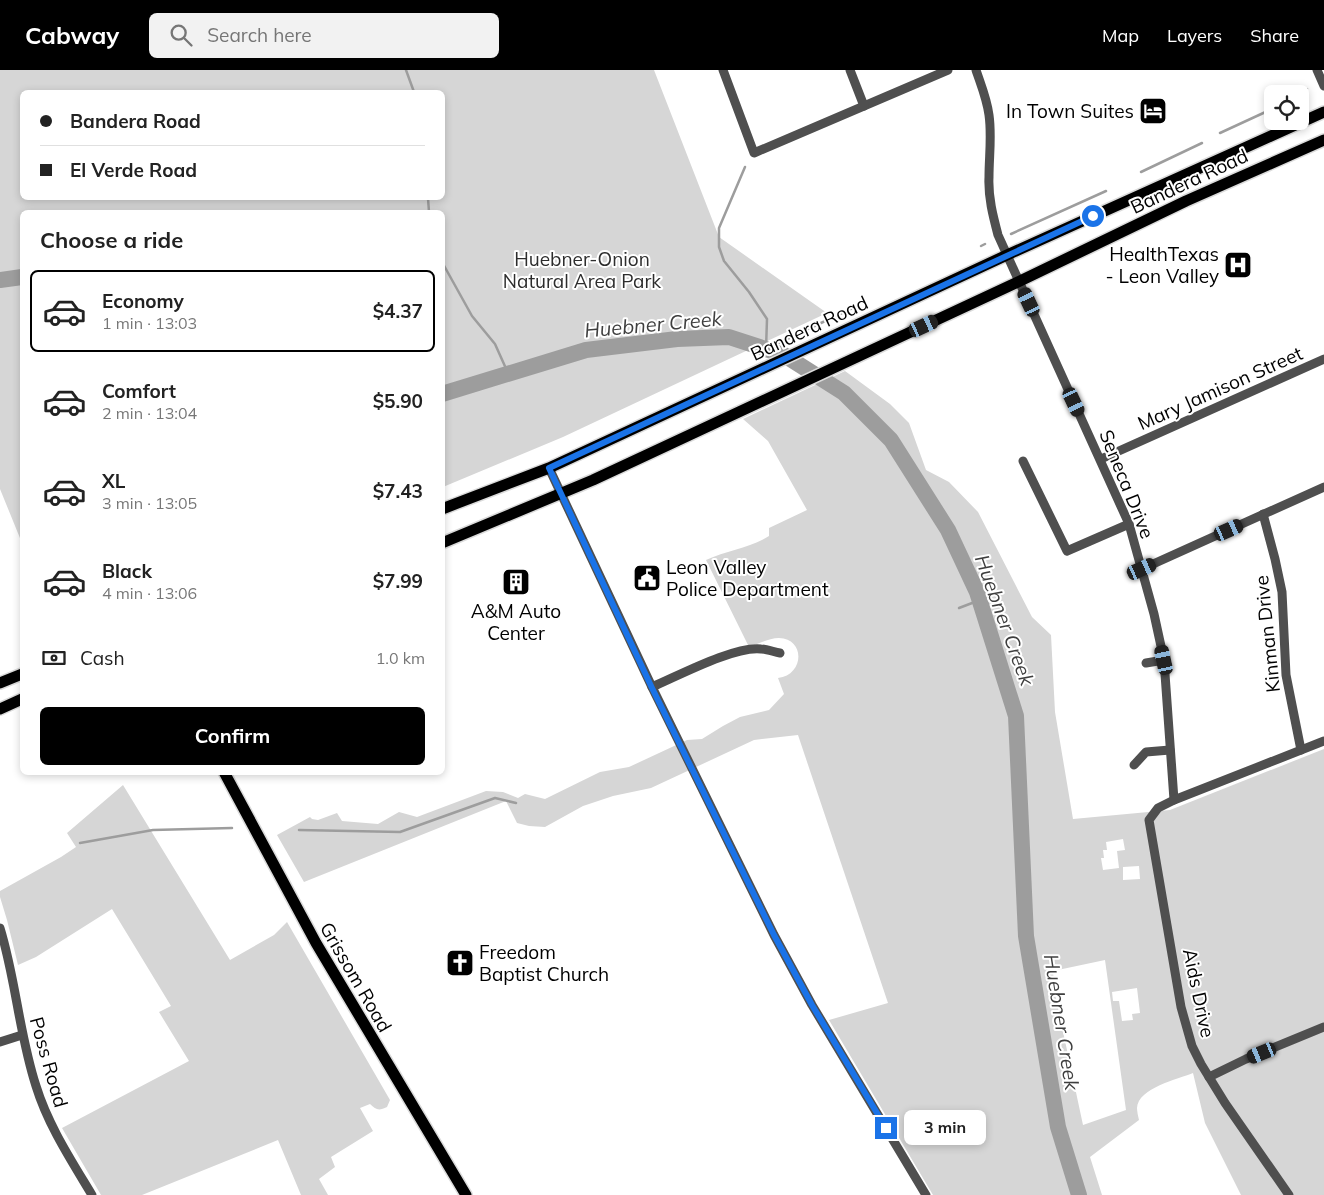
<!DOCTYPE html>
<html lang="en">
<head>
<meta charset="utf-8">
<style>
  body { margin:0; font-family:Mulish,sans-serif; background:#f2f2f2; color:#222; height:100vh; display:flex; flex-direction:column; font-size:19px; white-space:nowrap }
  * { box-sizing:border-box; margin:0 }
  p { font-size:16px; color:#767676 }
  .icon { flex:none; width:28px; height:28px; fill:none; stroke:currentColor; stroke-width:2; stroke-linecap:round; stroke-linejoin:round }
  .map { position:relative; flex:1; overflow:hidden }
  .sheet { position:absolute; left:20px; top:140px; width:425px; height:565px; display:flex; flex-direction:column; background:#fff; border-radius:8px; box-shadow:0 2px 8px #0003 }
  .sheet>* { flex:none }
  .hud { position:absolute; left:20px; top:20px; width:425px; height:110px; border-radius:8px; box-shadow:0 2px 8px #0003; display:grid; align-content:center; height:110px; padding:0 20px; background:#fff }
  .controls { position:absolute; left:1264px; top:15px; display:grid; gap:10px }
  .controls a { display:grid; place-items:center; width:45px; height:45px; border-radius:8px; background:#fff; box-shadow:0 2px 8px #0003; font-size:25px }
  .end { position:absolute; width:22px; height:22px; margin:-11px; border:6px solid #1a73e8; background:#fff; box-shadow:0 0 0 2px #fff }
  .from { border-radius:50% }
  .bubble { position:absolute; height:35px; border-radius:8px; background:#fff; box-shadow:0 2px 8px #0003; font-size:16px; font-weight:700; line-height:35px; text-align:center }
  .car { position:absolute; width:15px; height:30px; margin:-15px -8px; border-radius:6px; box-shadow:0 0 4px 1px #0007; background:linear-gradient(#222 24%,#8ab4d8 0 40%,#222 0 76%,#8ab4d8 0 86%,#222 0) }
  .hud b { display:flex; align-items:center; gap:18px; height:48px; font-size:19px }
  .hud b+b { border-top:1px solid #e0e0e0 }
  .hud i { width:12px; height:12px; background:#222 }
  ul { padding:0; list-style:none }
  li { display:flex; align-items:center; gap:15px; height:82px; margin:0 10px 8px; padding:0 10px; border:2px solid transparent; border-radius:8px }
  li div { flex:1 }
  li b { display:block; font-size:19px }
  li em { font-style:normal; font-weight:700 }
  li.on { border-color:#000 }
  li>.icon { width:45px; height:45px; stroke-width:1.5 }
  h2 { padding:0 20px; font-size:22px; line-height:60px }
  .pay { display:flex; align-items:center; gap:12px; height:55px; padding:0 20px; font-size:19px }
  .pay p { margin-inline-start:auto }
  .button { display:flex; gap:10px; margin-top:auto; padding:10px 20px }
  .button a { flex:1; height:58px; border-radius:8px; background:#000; color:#fff; font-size:20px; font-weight:700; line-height:58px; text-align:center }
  header { display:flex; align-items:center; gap:30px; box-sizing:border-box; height:70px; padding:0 25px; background:#000; color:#fff }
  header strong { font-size:24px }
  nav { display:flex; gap:28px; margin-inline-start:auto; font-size:18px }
  .search { width:350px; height:45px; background:#f2f2f2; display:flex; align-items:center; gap:12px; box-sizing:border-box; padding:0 18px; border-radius:8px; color:#767676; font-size:19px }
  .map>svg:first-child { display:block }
</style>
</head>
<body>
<header>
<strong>Cabway</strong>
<div class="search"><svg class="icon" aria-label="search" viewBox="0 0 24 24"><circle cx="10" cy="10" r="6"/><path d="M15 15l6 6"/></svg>Search here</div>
<nav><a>Map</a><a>Layers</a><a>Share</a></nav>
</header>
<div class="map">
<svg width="1324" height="1125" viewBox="0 0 1324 1125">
  <rect width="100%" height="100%" fill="#fff"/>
  <!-- green -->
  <g fill="#d6d6d6" fill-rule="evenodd">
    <path d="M 0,0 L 654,0 L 719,167 L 827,243 L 563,367 L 443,417 L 442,142 L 22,142 L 22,473 L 0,419 ZM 22,22 L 442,22 L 442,128 L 22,128 Z"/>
    <path d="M 845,301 L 890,334 L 909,353 L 926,400 L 949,412 L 978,442 L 1032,547 L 1051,565 L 1055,642 L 1073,749 L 1170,740 L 1324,679 L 1324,1125 L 1241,1125 L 1205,1053 L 1193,1003 C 1178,1009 1138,1018 1137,1038 C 1137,1041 1138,1046 1139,1050 L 1090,1087 L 1102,1125 L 933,1125 L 829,950 L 888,933 L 798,665 L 754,670 L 651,718 L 613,726 L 583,736 L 545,757 L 529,756 L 517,753 L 506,731 L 304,812 L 277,765 L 310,747 L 312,749 L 318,750 L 337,743 L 342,751 L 378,754 L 399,742 L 417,747 L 486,721 L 503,722 L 518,728 L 525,724 L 545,729 L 600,702 L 629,697 L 687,670 L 702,669 L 723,656 L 740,647 L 769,640 L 784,624 L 778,608 C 804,605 806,569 779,568 C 769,568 758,574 749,577 L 706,490 C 727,480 750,478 769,466 L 769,458 L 807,440 L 768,371 L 743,349 ZM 1123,769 L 1125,780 L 1117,781 L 1119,798 L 1103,800 L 1101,788 L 1104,788 L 1103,780 L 1107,780 L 1106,772 ZM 1139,796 L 1140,809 L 1123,810 L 1123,797 ZM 1105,890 L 1126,1040 L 1083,1055 L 1055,924 L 1053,901 ZM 1137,918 L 1140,943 L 1132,944 L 1133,950 L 1122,951 L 1119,931 L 1113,931 L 1112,922 Z"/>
    <path d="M 123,715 L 230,890 L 274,865 L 287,852 L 390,1030 L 387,1037 C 379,1041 376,1040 370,1034 L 360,1038 L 373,1061 L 331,1087 L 335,1097 L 319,1109 L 328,1125 L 301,1125 L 278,1070 L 142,1125 L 101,1125 L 62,1058 L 189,991 L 159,942 L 171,936 L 112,839 L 36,887 L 18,895 L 7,850 L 0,827 L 0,821 L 61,787 L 76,777 L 67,763 Z"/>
  </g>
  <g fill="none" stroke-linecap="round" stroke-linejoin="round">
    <!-- stream -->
    <g stroke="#9d9d9d" stroke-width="2.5">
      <path d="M 406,0 L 414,22"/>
      <path d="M 1300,27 L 1307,19"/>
      <path d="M 1220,63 L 1272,39"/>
      <path d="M 745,97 L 719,158 L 719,177 L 724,191 L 749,222 L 767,249 L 766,279 L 859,235"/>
      <path d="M 1141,102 L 1202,73"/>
      <path d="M 428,128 L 429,142"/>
      <path d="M 1011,164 L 1106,121"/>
      <path d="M 981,176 L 985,174"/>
      <path d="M 442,192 L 472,246 L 495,274 L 508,303"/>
      <path d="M 959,538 L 980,530"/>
      <path d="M 299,760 L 400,762 L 495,728 L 516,733"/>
      <path d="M 80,773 L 153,760 L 232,758"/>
    </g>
    <!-- river -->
    <g stroke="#9d9d9d" stroke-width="16">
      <path d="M 0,210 L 22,207"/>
      <path d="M 442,324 L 586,280 L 677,269 L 729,267 L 784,285 L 844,323 L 891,370 L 948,460 L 977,522 L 1016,646 L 1026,866 L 1058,1057 L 1079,1125"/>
    </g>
    <defs>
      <g id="major">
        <path d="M 442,439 L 549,398 L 1007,185 L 1324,42"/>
        <path d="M 442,473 L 593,410 L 1020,211 L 1186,131 L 1324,70"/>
        <path d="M 0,613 L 22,604"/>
        <path d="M 0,639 L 22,629"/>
        <path d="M 224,702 L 316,873 L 466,1125"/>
      </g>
    </defs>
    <!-- major casing -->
    <use href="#major" stroke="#dbdbdb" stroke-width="14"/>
    <!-- minor -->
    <g stroke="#4f4f4f" stroke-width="9">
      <path d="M 723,0 L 754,83 L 948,0"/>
      <path d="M 850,0 L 864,36"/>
      <path d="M 976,0 C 981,15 987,29 989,45 C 992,66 989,86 989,107 C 988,127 993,146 998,165 L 1129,454 L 1154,544 L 1164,590 L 1174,730"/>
      <path d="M 1317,0 L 1324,16"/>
      <path d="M 1101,389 L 1324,289"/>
      <path d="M 1023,391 L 1067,481 L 1129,454"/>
      <path d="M 549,398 L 652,617 L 774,865 L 812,935 L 926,1125"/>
      <path d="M 1263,444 L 1275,489 L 1282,522 L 1286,605 L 1301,680"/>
      <path d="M 1142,499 L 1324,417"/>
      <path d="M 1146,593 L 1164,590"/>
      <path d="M 652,617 C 678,606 734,576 761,579 C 767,579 774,582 780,583"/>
      <path d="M 1134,695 L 1146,682 L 1170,680"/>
      <path d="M 0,858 C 16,910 19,964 36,1016 C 48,1055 71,1090 92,1125"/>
      <path d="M 0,972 L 22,965"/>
      <path d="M 1209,1007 L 1246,989 L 1324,957"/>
      <path d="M 1289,1125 L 1225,1033 L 1201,994 L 1192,976 L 1181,937 L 1149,750 L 1158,738 L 1174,730 L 1324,671"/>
    </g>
    <!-- major -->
    <use href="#major" stroke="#000" stroke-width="11"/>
  </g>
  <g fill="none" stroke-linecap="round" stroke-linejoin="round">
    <!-- route -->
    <path stroke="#1a73e8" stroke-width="6" d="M 886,1058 L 812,935 L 774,865 L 652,618 L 549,398 L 1093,146"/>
  </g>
  <!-- icons -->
  <defs>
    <symbol id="hotel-square" viewBox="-11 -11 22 22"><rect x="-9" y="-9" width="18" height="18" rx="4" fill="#000" stroke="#fff"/><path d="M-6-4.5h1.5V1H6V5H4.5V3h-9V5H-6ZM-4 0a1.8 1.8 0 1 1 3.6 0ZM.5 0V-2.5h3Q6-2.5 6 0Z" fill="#fff"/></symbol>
    <symbol id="hospital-square" viewBox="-11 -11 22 22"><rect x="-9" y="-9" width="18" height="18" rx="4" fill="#000" stroke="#fff"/><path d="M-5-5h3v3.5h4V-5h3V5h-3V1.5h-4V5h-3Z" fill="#fff"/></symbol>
    <symbol id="civic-square" viewBox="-11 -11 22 22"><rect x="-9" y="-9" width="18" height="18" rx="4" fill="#000" stroke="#fff"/><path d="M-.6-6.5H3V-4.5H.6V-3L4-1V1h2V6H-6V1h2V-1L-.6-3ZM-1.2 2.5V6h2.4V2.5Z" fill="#fff"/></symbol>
    <symbol id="building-square" viewBox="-11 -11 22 22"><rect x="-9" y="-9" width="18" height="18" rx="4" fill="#000" stroke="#fff"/><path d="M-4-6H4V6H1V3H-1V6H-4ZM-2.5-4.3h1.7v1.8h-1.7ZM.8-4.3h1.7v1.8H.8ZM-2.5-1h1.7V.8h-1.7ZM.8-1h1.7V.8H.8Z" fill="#fff"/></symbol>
    <symbol id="church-square" viewBox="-11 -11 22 22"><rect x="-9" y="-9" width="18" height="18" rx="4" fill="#000" stroke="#fff"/><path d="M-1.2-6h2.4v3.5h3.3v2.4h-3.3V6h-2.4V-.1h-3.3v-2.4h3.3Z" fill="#fff"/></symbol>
  </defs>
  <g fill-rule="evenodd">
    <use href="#hotel-square" x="1137" y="25" width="32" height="32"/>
    <use href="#hospital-square" x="1222" y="179" width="32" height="32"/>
    <use href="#civic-square" x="631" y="492" width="32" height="32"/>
    <use href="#building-square" x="500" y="496" width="32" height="32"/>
    <use href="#church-square" x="444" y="877" width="32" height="32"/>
  </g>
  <g text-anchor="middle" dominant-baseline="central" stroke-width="4" stroke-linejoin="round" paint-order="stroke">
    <!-- poi labels -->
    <g font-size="19" fill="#000" stroke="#fff" text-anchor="end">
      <text x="1134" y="41">In Town Suites</text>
      <text x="1219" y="184">HealthTexas<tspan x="1219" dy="22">- Leon Valley</tspan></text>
      <text x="666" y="497" text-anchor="start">Leon Valley<tspan x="666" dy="22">Police Department</tspan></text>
      <text x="516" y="541" text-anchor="middle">A&amp;M Auto<tspan x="516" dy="22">Center</tspan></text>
      <text x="479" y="882" text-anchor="start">Freedom<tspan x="479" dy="22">Baptist Church</tspan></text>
    </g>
    <!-- street labels -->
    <g font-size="19" fill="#000" stroke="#fff">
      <text transform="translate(1189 111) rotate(-25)">Bandera Road</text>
      <text transform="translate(809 258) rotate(-25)">Bandera Road</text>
      <text transform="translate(1220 318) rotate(-24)">Mary Jamison Street</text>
      <text transform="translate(1127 414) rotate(68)">Seneca Drive</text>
      <text transform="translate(1267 564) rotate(-96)">Kinman Drive</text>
      <text transform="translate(356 907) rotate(60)">Grissom Road</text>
      <text transform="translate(1199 923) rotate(78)">Aids Drive</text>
      <text transform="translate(49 992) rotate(74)">Poss Road</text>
    </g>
    <!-- park labels -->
    <g font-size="19" fill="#2d2d2d" stroke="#fff">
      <text x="582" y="189">Huebner-Onion<tspan x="582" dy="22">Natural Area Park</tspan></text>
    </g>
    <!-- water labels -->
    <g font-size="20" font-style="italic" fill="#3e3e3e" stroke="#fff">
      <text transform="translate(653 254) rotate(-5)">Huebner Creek</text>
      <text transform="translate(1005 550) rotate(70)">Huebner Creek</text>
      <text transform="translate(1062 952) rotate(81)">Huebner Creek</text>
    </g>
  </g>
</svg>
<div class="controls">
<a><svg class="icon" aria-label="locate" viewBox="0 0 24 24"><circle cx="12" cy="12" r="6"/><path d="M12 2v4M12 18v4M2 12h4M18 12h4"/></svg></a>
</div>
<i class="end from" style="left:1093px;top:146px"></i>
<i class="end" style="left:886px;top:1058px"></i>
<div class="bubble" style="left:904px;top:1040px;width:82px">3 min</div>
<i class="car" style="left:1029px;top:232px;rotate:335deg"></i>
<i class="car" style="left:924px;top:256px;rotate:65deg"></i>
<i class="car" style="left:1074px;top:332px;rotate:155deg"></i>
<i class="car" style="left:1229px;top:460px;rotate:66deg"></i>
<i class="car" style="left:1142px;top:499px;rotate:66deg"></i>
<i class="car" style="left:1164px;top:590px;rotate:348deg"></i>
<i class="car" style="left:1262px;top:983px;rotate:248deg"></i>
<div class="hud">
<b><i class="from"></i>Bandera Road</b>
<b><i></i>El Verde Road</b>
</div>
<section class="sheet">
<h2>Choose a ride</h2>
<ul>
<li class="on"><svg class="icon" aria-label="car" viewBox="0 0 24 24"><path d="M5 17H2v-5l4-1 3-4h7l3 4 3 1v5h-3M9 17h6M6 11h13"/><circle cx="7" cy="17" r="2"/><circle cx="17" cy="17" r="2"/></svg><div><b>Economy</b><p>1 min · 13:03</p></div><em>$4.37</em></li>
<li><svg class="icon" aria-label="car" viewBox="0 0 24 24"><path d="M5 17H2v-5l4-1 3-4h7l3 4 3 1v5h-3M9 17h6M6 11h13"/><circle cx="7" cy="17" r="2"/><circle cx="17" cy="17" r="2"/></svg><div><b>Comfort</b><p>2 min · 13:04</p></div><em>$5.90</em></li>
<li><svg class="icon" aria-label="car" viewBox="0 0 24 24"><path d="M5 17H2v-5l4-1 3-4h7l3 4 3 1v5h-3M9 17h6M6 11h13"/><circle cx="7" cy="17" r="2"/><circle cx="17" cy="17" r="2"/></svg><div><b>XL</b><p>3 min · 13:05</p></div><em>$7.43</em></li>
<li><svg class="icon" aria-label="car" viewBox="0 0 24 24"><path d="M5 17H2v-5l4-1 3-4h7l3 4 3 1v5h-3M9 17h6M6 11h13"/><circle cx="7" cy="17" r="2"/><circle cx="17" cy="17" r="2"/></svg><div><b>Black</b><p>4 min · 13:06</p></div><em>$7.99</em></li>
</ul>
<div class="pay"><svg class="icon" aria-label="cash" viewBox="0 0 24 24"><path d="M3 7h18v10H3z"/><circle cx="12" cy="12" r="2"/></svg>Cash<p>1.0 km</p></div>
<div class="button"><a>Confirm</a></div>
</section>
</div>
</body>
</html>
